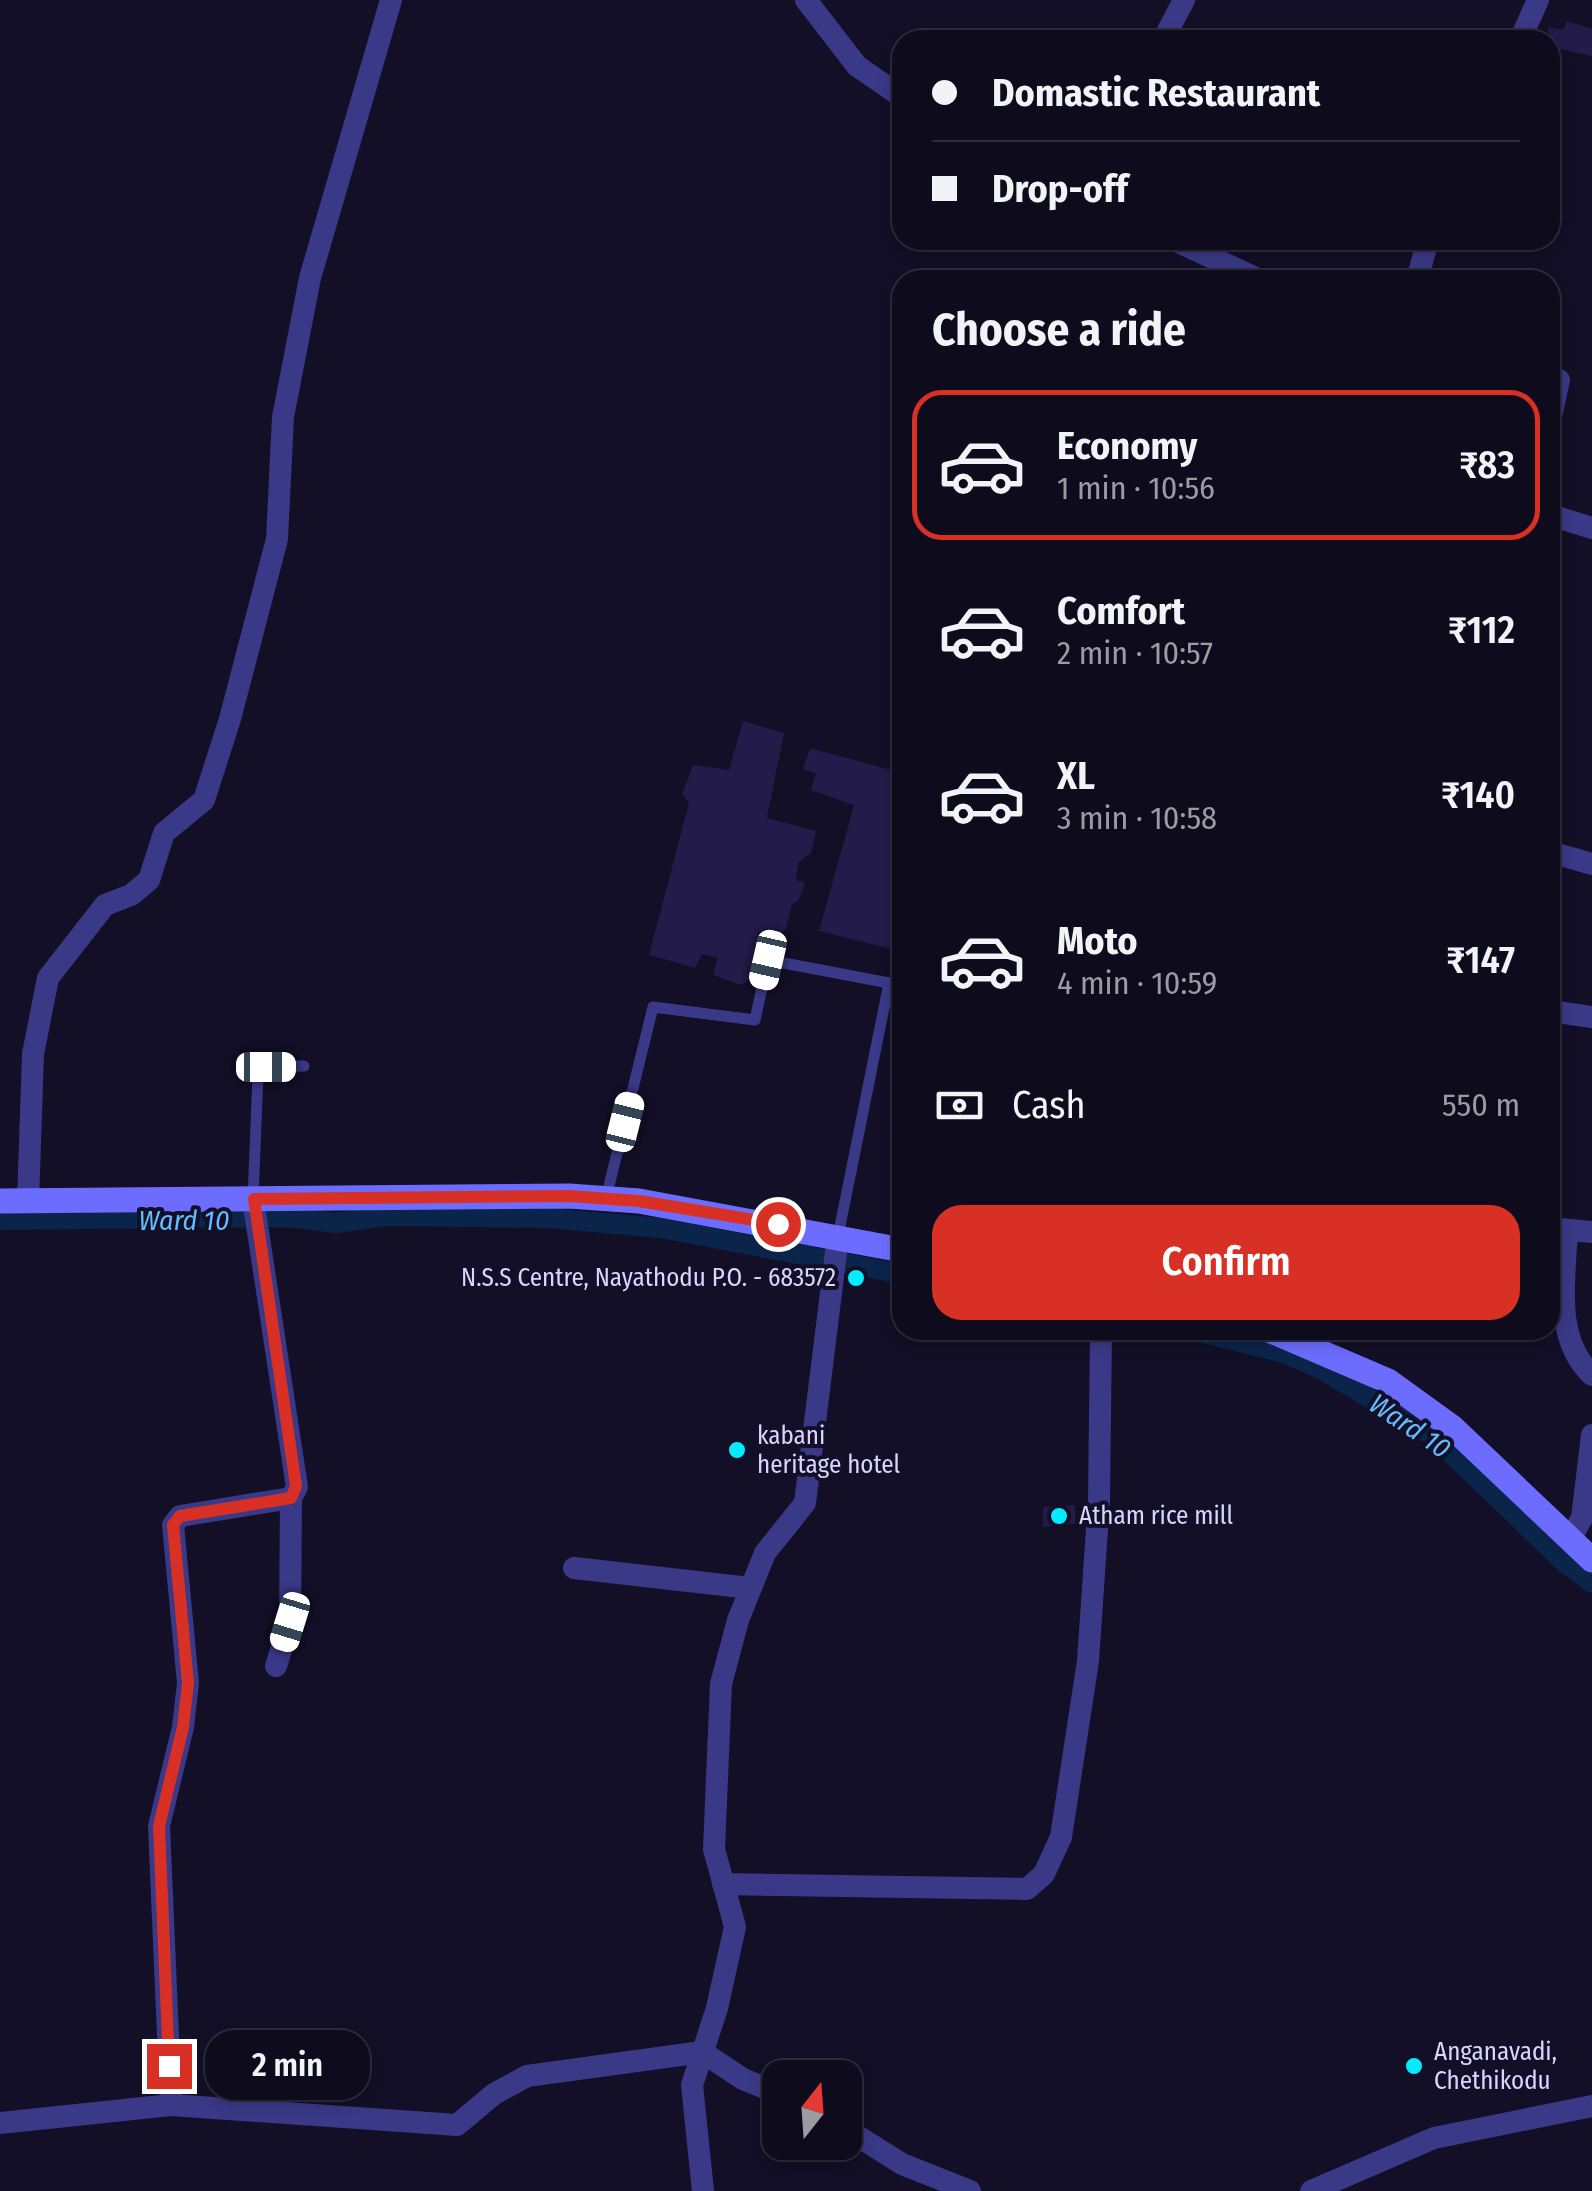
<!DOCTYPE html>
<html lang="en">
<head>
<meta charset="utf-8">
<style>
  body { margin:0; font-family:"Fira Sans Condensed",sans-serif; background:#1c192a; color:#f1f3f6; height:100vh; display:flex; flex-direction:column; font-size:38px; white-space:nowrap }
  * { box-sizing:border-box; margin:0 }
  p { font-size:32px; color:#9b9ba4 }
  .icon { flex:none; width:55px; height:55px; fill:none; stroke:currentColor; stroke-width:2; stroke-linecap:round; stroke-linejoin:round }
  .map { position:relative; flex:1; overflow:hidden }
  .panel { position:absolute; left:892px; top:270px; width:668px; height:1070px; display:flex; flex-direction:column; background:#0e0b1d; border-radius:30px; box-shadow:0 5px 15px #0003,0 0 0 2px #2e2b3b }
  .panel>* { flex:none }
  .top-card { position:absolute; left:892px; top:30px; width:668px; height:220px; border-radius:30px; box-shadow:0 5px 15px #0003,0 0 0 2px #2e2b3b; display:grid; align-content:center; height:220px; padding:0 40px; background:#0e0b1d }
  .needle { width:65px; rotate:17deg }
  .controls { position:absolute; left:762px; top:2060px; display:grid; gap:20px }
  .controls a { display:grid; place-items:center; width:100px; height:100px; border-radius:20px; background:#0e0b1d; box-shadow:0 5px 15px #0003,0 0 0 2px #2e2b3b; font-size:50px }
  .end { position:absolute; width:45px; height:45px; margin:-22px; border:12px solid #d93025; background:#fff; box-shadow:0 0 0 5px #fff }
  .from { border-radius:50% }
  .bubble { position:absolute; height:70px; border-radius:30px; background:#0e0b1d; box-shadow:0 5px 15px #0003,0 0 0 2px #2e2b3b; font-size:32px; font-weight:600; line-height:70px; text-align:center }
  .car { position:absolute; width:30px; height:60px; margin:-30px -15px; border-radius:12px; box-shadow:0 0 8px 2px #0007; background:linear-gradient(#fff 24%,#345 0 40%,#fff 0 76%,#345 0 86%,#fff 0) }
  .top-card b { display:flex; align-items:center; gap:35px; height:95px; font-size:38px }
  .top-card b+b { border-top:2px solid #2e2b3b }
  .top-card i { width:25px; height:25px; background:#f1f3f6 }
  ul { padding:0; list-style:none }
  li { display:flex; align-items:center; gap:30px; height:150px; margin:0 20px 15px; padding:0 20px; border:5px solid transparent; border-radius:30px }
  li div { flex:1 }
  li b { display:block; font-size:38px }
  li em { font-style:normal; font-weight:600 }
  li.selected { border-color:#d93025 }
  li>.icon { width:90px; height:90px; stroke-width:1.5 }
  h2 { padding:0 40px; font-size:45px; line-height:120px }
  .pay { display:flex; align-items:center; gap:25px; height:110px; padding:0 40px; font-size:38px }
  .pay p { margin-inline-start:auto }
  .action { display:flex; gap:20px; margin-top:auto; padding:20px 40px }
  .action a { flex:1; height:115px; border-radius:30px; background:#d93025; color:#fff; font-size:40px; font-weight:600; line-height:115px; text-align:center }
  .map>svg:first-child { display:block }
</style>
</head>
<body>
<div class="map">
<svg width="1592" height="2191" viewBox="0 0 1592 2191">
  <rect width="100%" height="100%" fill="#120f27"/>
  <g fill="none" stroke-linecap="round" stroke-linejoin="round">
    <!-- canal -->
    <g stroke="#0b244a" stroke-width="20">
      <path d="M 0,1220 L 287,1217 L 336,1223 L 388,1216 L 548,1218 L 661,1228 L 902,1274"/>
      <path d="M 1192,1330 L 1284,1353 L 1319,1368 L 1433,1436 L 1566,1564 L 1592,1583"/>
    </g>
  </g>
  <!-- building -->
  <g fill="#231b49">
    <path d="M 1567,21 L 1592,29 L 1592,56 L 1550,47 L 1548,27 L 1563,30 Z"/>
    <path d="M 743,721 L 784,733 L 767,818 L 816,831 L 811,853 L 798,863 L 796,880 L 805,883 L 798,901 L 792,904 L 786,929 L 762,947 L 753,977 L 741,985 L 713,975 L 718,958 L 702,954 L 695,968 L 649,955 L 689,803 L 682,794 L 693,765 L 729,770 Z"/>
    <path d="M 810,748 L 902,773 L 899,951 L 819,931 L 854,805 L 811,790 L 816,773 L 803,769 Z"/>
    <path d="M 1075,1505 L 1075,1524 L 1043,1527 L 1043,1507 Z"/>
  </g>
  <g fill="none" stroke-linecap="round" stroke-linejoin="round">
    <!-- service -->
    <g stroke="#3a3987" stroke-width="11">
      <path d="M 606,1198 L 653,1007 L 755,1020 L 768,960 L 889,983 L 838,1236"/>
      <path d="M 253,1199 L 258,1074 L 266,1067 L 304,1066"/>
    </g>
    <!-- minor -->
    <g stroke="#3a3987" stroke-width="22">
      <path d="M 806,0 L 857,66 L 902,97"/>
      <path d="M 1163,40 L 1184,0"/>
      <path d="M 1520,40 L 1538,0"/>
      <path d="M 1174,240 L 1260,280"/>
      <path d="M 1417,280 L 1428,240"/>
      <path d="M 1550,376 L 1559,380 L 1550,421"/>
      <path d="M 1550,515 L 1592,528"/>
      <path d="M 1550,852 L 1592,864"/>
      <path d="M 1550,1011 L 1592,1017"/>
      <path d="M 28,1201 L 33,1054 L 48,978 L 105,905 L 131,895 L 149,880 L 164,833 L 204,800 L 230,719 L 277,539 L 283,417 L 310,278 L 391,0"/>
      <path d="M 1550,1228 L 1592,1232"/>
      <path d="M 1567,1230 C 1565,1279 1553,1338 1592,1375"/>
      <path d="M 1570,1539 L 1582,1518 L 1592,1435"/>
      <path d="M 574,1568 L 750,1588"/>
      <path d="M 276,1666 L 290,1622 L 291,1498"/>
      <path d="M 723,1884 L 1027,1889 L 1044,1874 L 1061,1837 L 1088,1661 L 1099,1500 L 1101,1330"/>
      <path d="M 171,2105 L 159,1826 L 183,1727 L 188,1683 L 173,1525 L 180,1516 L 291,1498 L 297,1487 L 253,1199"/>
      <path d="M 0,2123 L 171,2105 L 457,2125 L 494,2094 L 527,2076 L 702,2052 L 743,2079 L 780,2094"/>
      <path d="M 845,2128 L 902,2164 L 970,2191"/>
      <path d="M 703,2191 L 692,2085 L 717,2008 L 735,1927 L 714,1849 L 721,1684 L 738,1620 L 765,1553 L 805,1503 L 838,1236"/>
      <path d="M 1311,2191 L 1434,2138 L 1592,2106"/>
    </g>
    <!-- secondary -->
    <g stroke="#6c6dff" stroke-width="25">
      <path d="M 0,1201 L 569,1196 L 639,1201 L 902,1250"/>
      <path d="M 1269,1330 L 1388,1381 L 1453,1428 L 1592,1560"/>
    </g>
  </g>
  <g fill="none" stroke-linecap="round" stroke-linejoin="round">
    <!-- route -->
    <path stroke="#d93025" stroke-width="12" d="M 169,2066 L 159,1826 L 183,1727 L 188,1683 L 173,1525 L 180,1516 L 291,1498 L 296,1486 L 254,1199 L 569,1196 L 639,1201 L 778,1224"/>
  </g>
  <!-- markers -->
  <g fill="#01edff" stroke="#120f27" stroke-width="4">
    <circle cx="856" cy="1278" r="10"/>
    <circle cx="737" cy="1450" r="10"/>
    <circle cx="1059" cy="1516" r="10"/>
    <circle cx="1414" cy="2066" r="10"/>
  </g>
  <g text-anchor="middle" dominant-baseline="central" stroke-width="8" stroke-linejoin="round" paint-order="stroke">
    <!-- poi labels -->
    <g font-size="25" fill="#d9d5ff" stroke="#120f27" text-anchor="start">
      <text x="836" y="1278" text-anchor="end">N.S.S Centre, Nayathodu P.O. - 683572</text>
      <text x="757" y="1436">kabani<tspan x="757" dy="29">heritage hotel</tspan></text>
      <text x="1079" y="1516">Atham rice mill</text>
      <text x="1434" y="2052">Anganavadi,<tspan x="1434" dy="29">Chethikodu</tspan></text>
    </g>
    <!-- water labels -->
    <g font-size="28" font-style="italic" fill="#63bcff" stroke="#120f27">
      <text x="184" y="1220">Ward 10</text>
      <text transform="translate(1410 1426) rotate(34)">Ward 10</text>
    </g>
  </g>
</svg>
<div class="controls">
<a><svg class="needle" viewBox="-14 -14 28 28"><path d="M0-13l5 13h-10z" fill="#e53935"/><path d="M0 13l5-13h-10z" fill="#9b9ba4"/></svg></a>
</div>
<i class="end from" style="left:778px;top:1224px"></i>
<i class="end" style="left:169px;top:2066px"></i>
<div class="bubble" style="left:205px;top:2030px;width:165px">2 min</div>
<i class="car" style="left:768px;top:960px;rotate:193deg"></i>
<i class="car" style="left:266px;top:1067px;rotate:90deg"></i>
<i class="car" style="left:625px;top:1122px;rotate:14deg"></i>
<i class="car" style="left:290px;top:1622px;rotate:197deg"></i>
<div class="top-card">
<b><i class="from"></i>Domastic Restaurant</b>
<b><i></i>Drop-off</b>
</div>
<section class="panel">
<h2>Choose a ride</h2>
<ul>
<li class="selected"><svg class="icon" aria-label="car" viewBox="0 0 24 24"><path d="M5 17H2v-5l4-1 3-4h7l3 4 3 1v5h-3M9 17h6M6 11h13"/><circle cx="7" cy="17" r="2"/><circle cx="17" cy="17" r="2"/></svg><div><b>Economy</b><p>1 min · 10:56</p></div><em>₹83</em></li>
<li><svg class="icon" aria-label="car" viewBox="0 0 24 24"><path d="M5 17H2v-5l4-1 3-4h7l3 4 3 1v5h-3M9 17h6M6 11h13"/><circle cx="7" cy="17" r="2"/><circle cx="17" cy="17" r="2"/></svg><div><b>Comfort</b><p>2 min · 10:57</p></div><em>₹112</em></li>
<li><svg class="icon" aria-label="car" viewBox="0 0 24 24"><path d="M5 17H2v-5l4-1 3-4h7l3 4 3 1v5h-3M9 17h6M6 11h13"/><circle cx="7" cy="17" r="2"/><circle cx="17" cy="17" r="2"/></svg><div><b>XL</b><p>3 min · 10:58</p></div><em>₹140</em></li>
<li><svg class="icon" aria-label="car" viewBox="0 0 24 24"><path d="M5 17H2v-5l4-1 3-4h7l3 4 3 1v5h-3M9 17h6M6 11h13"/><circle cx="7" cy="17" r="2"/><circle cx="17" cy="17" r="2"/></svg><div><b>Moto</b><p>4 min · 10:59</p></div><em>₹147</em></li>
</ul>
<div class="pay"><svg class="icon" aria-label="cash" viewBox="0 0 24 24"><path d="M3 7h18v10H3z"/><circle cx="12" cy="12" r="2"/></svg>Cash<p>550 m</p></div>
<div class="action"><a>Confirm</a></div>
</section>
</div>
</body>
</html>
